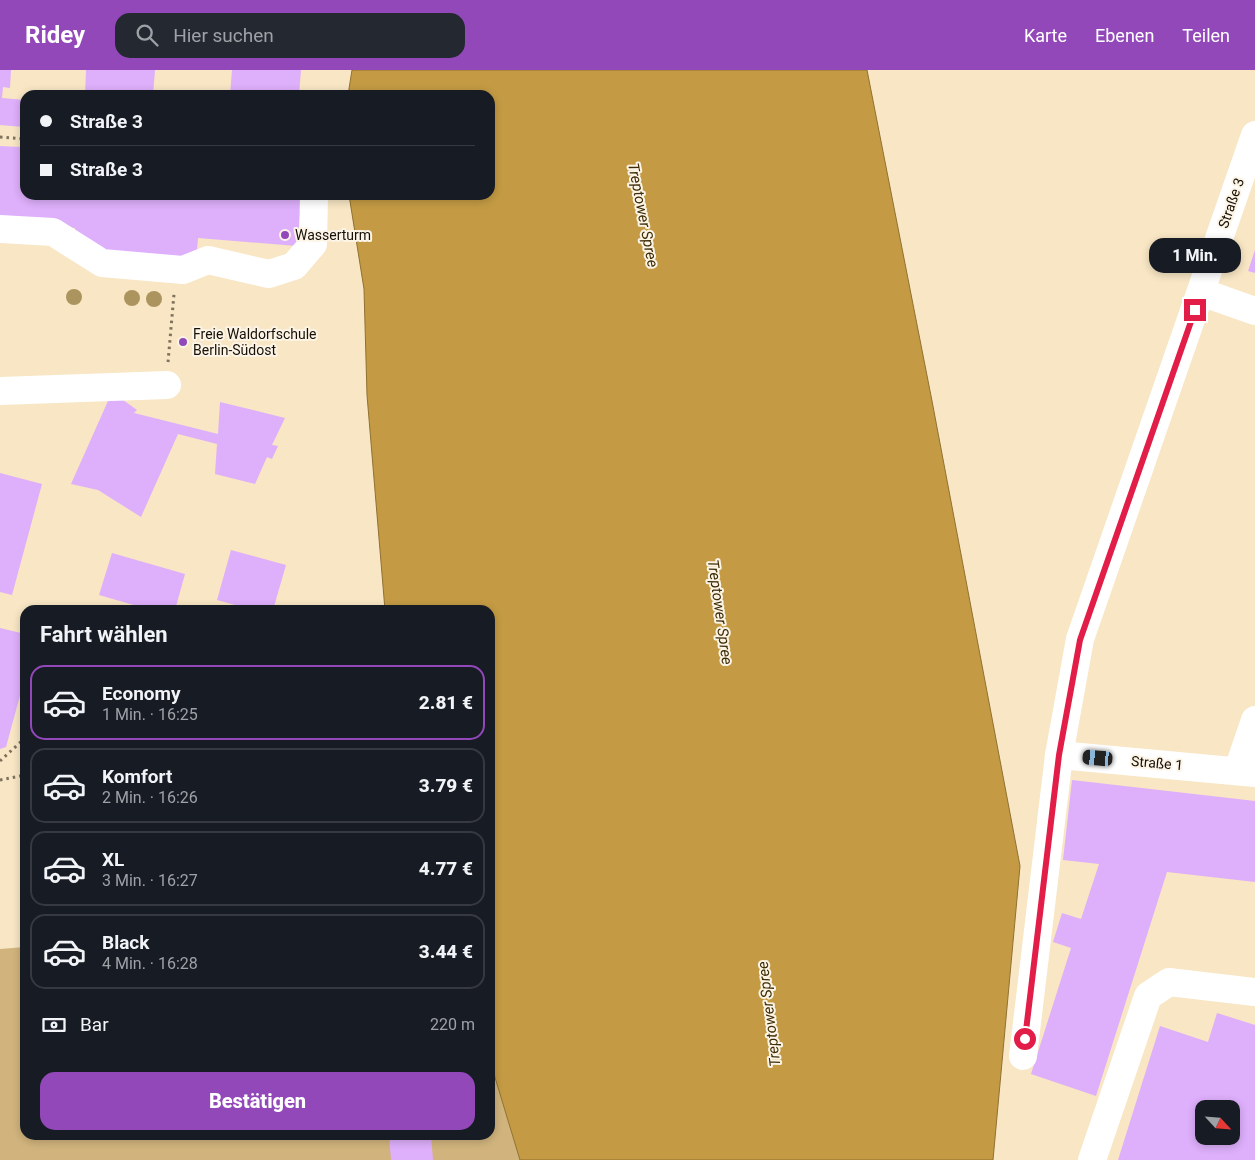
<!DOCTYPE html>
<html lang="de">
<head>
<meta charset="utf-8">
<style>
  body { margin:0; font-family:Roboto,sans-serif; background:#242831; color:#f1f3f6; height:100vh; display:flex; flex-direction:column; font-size:19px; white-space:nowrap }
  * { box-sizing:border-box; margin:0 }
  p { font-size:16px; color:#9ea1a6 }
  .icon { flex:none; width:28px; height:28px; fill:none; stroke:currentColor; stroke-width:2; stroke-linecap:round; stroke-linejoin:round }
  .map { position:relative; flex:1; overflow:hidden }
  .side { position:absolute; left:20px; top:535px; width:475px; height:535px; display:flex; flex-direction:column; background:#171b24; border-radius:15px; box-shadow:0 2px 8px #0003 }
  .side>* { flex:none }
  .guide { position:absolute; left:20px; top:20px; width:475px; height:110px; border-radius:15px; box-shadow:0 2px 8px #0003; display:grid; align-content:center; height:110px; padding:0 20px; background:#171b24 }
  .needle { width:32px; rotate:116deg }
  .controls { position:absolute; left:1195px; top:1030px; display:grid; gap:10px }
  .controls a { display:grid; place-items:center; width:45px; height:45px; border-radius:10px; background:#171b24; box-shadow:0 2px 8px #0003; font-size:25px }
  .end { position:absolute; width:22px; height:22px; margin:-11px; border:6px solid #e11d48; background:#fff; box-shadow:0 0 0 2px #fff }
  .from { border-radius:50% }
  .bubble { position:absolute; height:35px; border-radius:15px; background:#171b24; box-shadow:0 2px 8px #0003; font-size:16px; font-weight:800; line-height:35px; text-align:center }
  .car { position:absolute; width:15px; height:30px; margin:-15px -8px; border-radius:6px; box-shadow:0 0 4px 1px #0007; background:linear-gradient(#222 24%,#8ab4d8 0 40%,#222 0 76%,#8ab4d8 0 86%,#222 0) }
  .guide b { display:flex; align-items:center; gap:18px; height:48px; font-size:19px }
  .guide b+b { border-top:1px solid #363941 }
  .guide i { width:12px; height:12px; background:#f1f3f6 }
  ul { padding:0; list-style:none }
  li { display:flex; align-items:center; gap:15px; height:75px; margin:0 10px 8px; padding:0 10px; border:2px solid #363941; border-radius:15px }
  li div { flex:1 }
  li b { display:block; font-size:19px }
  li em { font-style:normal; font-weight:800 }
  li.active { border-color:#9348ba }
  li>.icon { width:45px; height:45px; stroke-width:1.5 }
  h2 { padding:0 20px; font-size:22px; line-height:60px }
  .pay { display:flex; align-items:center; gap:12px; height:55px; padding:0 20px; font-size:19px }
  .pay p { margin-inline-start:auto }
  .primary-button { display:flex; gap:10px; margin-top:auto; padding:10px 20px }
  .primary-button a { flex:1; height:58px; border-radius:15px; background:#9348ba; color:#fff; font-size:20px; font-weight:800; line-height:58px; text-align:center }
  header { display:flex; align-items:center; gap:30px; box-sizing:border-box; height:70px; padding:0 25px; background:#9348ba; color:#fff }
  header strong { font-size:24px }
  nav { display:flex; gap:28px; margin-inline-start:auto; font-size:18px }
  .search { width:350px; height:45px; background:#242831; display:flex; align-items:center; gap:12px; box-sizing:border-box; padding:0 18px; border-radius:15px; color:#9ea1a6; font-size:19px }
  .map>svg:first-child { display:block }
</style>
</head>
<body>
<header>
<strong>Ridey</strong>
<div class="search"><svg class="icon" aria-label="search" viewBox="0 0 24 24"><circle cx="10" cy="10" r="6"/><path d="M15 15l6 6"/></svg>Hier suchen</div>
<nav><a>Karte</a><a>Ebenen</a><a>Teilen</a></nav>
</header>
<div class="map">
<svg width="1255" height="1090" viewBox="0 0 1255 1090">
  <rect width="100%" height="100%" fill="#f8e6c4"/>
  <!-- green -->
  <path fill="#d1b47d" d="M 25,877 L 25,1065 L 490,1065 L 490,991 L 520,1090 L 0,1090 L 0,879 Z"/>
  <!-- water -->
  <path fill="#c49b44" stroke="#907131" d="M 352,0 L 867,0 L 932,331 L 1020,796 L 993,1090 L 520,1090 L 490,991 L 490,540 L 385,540 L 367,325 L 364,219 L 349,125 L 490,125 L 490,25 L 348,25 Z"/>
  <!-- building -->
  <g fill="#deaffb" fill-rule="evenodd">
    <path d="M 0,0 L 11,0 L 10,18 L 3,17 L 2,28 L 25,30 L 25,125 L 302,125 L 297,176 L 198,168 L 197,180 L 177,191 L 109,185 L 75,165 L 75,158 L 0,151 L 0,76 L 21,77 L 23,57 L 0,55 Z"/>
    <path d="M 86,0 L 155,0 L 153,25 L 85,25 Z"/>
    <path d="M 232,0 L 301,0 L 299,25 L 230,25 Z"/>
    <path d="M 1255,180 L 1255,203 L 1248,201 Z"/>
    <path d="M 112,322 L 137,340 L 134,343 L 218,364 L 220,332 L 285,348 L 272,375 L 278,376 L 272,389 L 267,387 L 255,414 L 215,404 L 217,374 L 178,364 L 141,447 L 98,420 L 71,414 Z"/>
    <path d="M 0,403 L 42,414 L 12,525 L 0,522 Z"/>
    <path d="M 231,480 L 286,495 L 273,540 L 253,540 L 217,530 Z"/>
    <path d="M 112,483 L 185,504 L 175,540 L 151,540 L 99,525 Z"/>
    <path d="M 0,558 L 25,564 L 25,607 L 6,677 L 0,679 Z"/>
    <path d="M 1072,710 L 1255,731 L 1255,812 L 1167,802 L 1096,1026 L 1031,1004 L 1071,878 L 1053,872 L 1062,843 L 1081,849 L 1099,794 L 1063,790 Z"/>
    <path d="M 1217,943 L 1255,955 L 1255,1090 L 1118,1090 L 1160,956 L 1208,972 ZM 1204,1039 L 1231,1039 L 1231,1066 L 1204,1066 Z"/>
    <path d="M 389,1065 L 431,1065 L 433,1090 L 391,1090 Z"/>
  </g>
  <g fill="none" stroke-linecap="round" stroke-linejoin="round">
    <!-- path -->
    <g stroke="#7e725d" stroke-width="3" stroke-dasharray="2.5 4" stroke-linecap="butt">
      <path d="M 0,67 L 25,69"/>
      <path d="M 168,292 L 174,224"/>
      <path d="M 47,540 L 48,540"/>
      <path d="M 0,691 L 25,668"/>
      <path d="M 0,710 L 25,705"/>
    </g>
    <!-- minor -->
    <g stroke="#fff" stroke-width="28">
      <path d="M 0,159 L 53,162 L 102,193 L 183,200 L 208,190 L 269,204 L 294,196 L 313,174 L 314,125"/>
      <path d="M 1201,222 L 1255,241"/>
      <path d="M 0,321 L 167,315"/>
      <path d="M 1059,685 L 1255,703"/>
      <path d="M 1238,700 L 1255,650"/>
      <path d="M 1023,986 L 1059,685 L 1080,569 L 1255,65"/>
      <path d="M 1092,1090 L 1148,926 L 1169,912 L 1255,922"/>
    </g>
  </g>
  <!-- trees -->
  <g fill="#ac945f">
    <circle cx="74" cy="227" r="8"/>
    <circle cx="132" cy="228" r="8"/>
    <circle cx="154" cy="229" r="8"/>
  </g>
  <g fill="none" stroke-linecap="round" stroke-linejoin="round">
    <!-- route -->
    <path stroke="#e11d48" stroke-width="6" d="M 1025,969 L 1059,685 L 1080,570 L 1195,240"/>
  </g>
  <!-- markers -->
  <g fill="#9348ba" stroke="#fcf5e7" stroke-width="2">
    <circle cx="285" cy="165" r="5"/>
    <circle cx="183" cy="272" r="5"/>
  </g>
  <g text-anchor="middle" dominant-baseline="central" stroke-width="4" stroke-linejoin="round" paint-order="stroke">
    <!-- street labels -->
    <g font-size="14" fill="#160f04" stroke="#fcf5e7">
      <text transform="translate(1231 133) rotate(-71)">Straße 3</text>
      <text transform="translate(1157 693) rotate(5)">Straße 1</text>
    </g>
    <!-- poi labels -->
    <g font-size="14" fill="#160f04" stroke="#fcf5e7" text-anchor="start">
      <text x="295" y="165">Wasserturm</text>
      <text x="193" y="264">Freie Waldorfschule<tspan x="193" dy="16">Berlin-Südost</tspan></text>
    </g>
    <!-- water labels -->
    <g font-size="15" font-style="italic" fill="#3c2b04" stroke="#fcf5e7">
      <text transform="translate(643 145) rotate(79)">Treptower Spree</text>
      <text transform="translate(720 542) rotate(82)">Treptower Spree</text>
      <text transform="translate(769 944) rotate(-97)">Treptower Spree</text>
    </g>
  </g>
</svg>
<div class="controls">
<a><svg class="needle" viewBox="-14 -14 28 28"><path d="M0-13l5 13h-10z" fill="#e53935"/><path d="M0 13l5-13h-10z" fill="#9ea1a6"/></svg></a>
</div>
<i class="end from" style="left:1025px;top:969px"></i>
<i class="end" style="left:1195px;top:240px"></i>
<div class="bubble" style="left:1149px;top:168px;width:92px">1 Min.</div>
<i class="car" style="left:1098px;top:688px;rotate:275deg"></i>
<div class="guide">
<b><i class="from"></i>Straße 3</b>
<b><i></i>Straße 3</b>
</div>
<section class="side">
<h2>Fahrt wählen</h2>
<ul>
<li class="active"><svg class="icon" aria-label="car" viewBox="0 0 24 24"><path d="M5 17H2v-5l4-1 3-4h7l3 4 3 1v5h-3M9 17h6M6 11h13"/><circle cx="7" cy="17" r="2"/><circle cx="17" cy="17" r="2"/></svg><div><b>Economy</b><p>1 Min. · 16:25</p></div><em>2.81 €</em></li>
<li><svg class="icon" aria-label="car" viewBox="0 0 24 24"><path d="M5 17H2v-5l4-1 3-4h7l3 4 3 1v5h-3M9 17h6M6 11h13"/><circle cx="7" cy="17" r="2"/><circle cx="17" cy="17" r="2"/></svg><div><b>Komfort</b><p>2 Min. · 16:26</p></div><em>3.79 €</em></li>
<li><svg class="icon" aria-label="car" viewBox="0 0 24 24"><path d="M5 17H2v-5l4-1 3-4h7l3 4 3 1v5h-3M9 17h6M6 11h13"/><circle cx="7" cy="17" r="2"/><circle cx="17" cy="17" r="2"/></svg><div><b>XL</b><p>3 Min. · 16:27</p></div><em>4.77 €</em></li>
<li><svg class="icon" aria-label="car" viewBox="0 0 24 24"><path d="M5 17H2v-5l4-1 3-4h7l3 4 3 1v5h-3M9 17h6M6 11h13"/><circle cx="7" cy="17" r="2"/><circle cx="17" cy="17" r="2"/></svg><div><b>Black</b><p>4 Min. · 16:28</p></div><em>3.44 €</em></li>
</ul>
<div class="pay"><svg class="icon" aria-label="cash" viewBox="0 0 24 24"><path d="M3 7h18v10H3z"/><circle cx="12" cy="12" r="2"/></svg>Bar<p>220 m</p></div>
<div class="primary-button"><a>Bestätigen</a></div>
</section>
</div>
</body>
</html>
